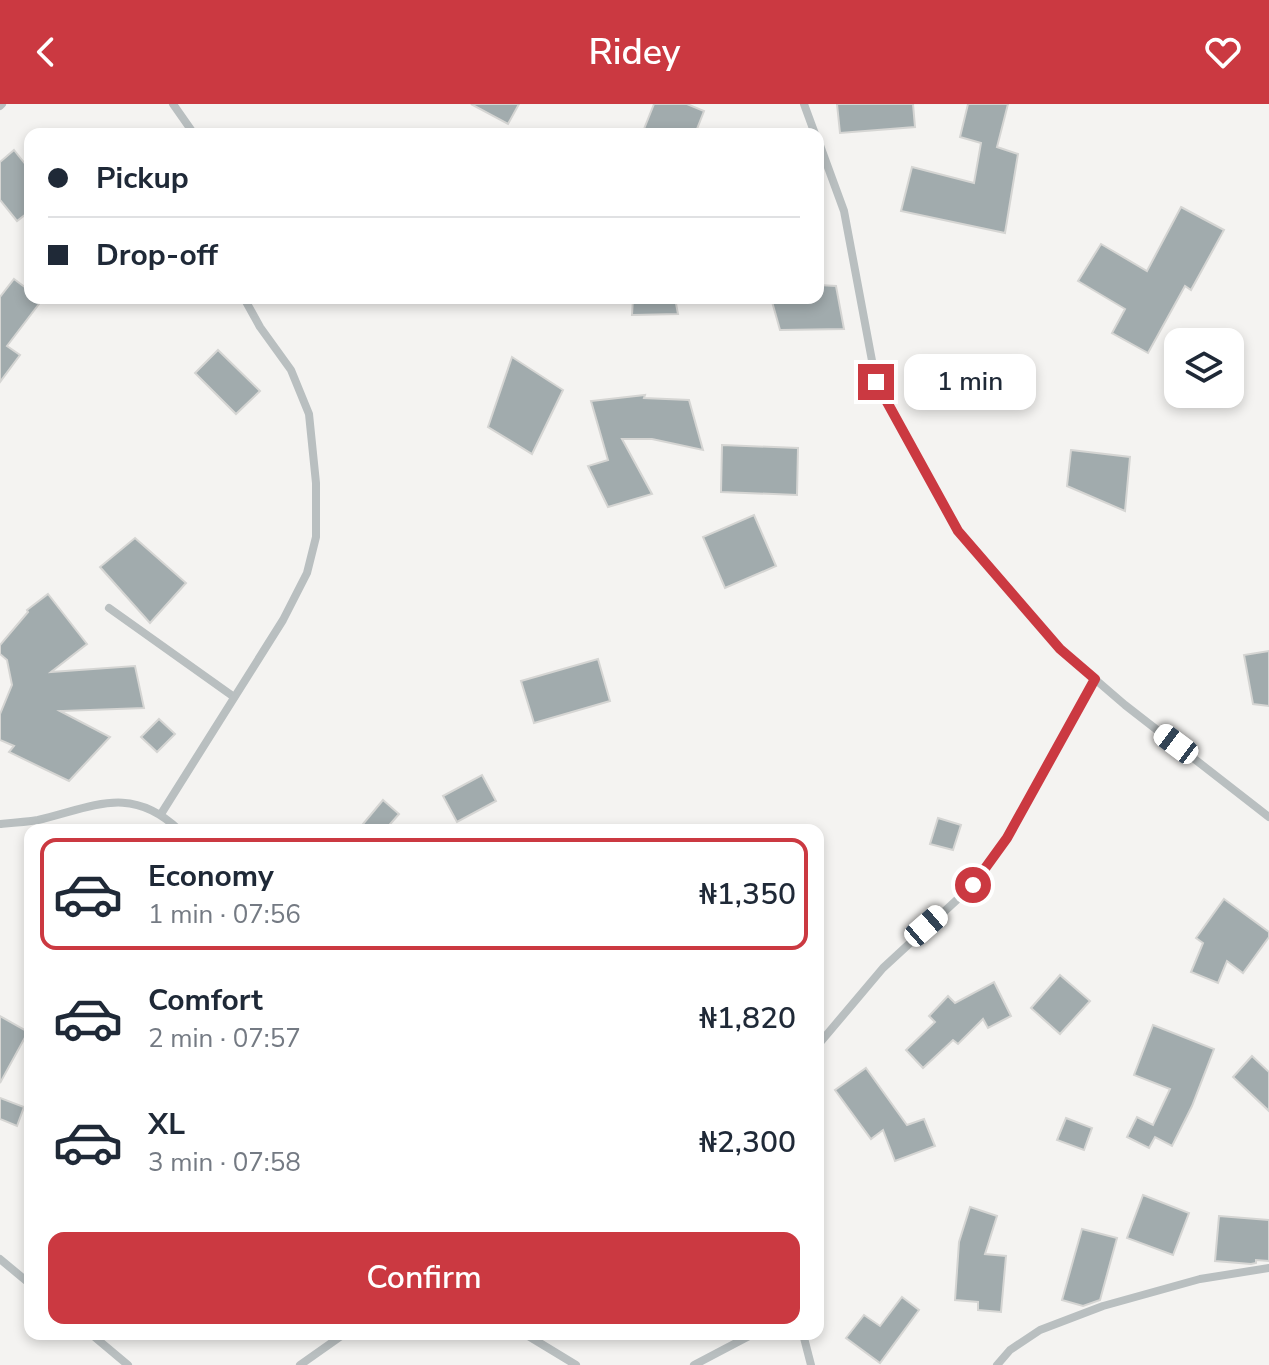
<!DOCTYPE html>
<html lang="en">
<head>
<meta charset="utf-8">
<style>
  body { margin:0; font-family:"Nunito Sans",sans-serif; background:#f2f2f3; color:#1f2937; height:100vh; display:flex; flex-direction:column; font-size:30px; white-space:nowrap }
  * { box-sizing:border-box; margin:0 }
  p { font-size:26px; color:#747a83 }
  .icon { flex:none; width:44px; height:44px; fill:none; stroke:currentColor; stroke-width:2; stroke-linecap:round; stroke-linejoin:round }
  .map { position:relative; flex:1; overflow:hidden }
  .drawer { position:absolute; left:24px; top:720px; width:800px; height:516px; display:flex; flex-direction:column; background:#fff; border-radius:16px; box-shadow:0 4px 12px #0003 }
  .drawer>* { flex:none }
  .banner { position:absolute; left:24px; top:24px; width:800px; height:176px; border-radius:16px; box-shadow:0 4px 12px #0003; display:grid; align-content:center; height:176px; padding:0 24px; background:#fff }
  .buttons { position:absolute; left:1164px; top:224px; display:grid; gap:16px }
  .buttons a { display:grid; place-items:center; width:80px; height:80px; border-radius:16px; background:#fff; box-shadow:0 4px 12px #0003; font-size:40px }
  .end { position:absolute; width:36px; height:36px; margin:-18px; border:10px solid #cb3941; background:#fff; box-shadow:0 0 0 4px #fff }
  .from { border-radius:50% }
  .bubble { position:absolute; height:56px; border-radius:16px; background:#fff; box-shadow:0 4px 12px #0003; font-size:26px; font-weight:600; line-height:56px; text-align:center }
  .car { position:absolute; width:24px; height:48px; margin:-24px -12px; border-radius:10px; box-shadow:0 0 6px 2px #0007; background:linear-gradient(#fff 24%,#345 0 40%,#fff 0 76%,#345 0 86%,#fff 0) }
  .banner b { display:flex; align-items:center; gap:28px; height:76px; font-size:30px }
  .banner b+b { border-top:2px solid #e0e1e3 }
  .banner i { width:20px; height:20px; background:#1f2937 }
  ul { padding:14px 0 0; list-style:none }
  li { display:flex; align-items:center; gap:24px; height:112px; margin:0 16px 12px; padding:0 8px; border:4px solid transparent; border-radius:16px }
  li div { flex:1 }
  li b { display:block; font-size:30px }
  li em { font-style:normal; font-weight:600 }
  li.current { border-color:#cb3941 }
  li>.icon { width:72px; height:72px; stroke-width:1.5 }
  .action { display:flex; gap:16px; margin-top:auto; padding:16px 24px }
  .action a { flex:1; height:92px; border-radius:16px; background:#cb3941; color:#fff; font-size:32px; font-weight:600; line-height:92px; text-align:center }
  header { display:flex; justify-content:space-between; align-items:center; height:104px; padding:0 24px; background:#cb3941; color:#fff; font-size:36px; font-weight:600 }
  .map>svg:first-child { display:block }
</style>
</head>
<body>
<header><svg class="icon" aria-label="back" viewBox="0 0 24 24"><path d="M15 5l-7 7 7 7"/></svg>Ridey<svg class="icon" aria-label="heart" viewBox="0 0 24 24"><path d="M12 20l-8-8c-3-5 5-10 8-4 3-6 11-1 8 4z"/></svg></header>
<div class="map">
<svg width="1269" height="1261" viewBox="0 0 1269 1261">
  <rect width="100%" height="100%" fill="#f4f3f1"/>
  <!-- building -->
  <g fill="#a1abad" stroke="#d5d5d3" stroke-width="2">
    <path d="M 471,0 L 519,0 L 508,20 Z"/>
    <path d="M 654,0 L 687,0 L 704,7 L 695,30 L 642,30 Z"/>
    <path d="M 837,0 L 913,0 L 915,23 L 840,29 Z"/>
    <path d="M 968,0 L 1008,0 L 997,43 L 1018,50 L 1005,129 L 901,107 L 912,63 L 974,79 L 981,39 L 960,33 Z"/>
    <path d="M 14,46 L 30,66 L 30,107 L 17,117 L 0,96 L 0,58 Z"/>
    <path d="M 1181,103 L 1224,126 L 1191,186 L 1185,182 L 1148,249 L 1112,229 L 1125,205 L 1078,177 L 1101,140 L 1147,167 Z"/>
    <path d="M 14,175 L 30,187 L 30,194 L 42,196 L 7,242 L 20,251 L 0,278 L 0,193 Z"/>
    <path d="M 818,181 L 836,182 L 844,225 L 780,226 L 771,194 L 818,194 Z"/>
    <path d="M 633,194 L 675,194 L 678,210 L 632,211 Z"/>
    <path d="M 218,246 L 260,287 L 236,310 L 195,269 Z"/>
    <path d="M 512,253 L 563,286 L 532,350 L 488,323 Z"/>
    <path d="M 645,291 L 644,294 L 689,296 L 703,346 L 652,335 L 622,335 L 652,390 L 608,403 L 588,362 L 608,356 L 591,297 Z"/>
    <path d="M 722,341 L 798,344 L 797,391 L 721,388 Z"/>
    <path d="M 1071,346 L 1130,353 L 1125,407 L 1067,382 Z"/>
    <path d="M 754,411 L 776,462 L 725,484 L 703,433 Z"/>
    <path d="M 135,434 L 186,479 L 150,519 L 100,463 Z"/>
    <path d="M 48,490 L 87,540 L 51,568 L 135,562 L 144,604 L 60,607 L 110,633 L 69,677 L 9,648 L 14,642 L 0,636 L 0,610 L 12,581 L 7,556 L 0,550 L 0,541 L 28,508 L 27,506 Z"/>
    <path d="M 1269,547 L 1269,602 L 1253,600 L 1244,551 Z"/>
    <path d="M 598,555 L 610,597 L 534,619 L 521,577 Z"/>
    <path d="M 159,615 L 175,630 L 157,648 L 141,633 Z"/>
    <path d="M 482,671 L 496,697 L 457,718 L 443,692 Z"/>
    <path d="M 383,696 L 399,710 L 385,726 L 358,726 Z"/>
    <path d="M 938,714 L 961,721 L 953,746 L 930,740 Z"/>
    <path d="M 1224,795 L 1269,828 L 1269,833 L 1243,869 L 1227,857 L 1218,879 L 1191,868 L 1203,839 L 1196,834 Z"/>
    <path d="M 1060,871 L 1090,897 L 1060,930 L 1031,904 Z"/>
    <path d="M 994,878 L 1011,912 L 988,924 L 983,915 L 958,940 L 953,936 L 923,964 L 906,946 L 935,918 L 929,912 L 948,892 L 955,899 Z"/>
    <path d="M 0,912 L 28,928 L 0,979 Z"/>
    <path d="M 1153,921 L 1214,945 L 1192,1002 L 1172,1042 L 1155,1033 L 1149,1044 L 1127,1033 L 1137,1013 L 1153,1021 L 1170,985 L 1134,971 Z"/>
    <path d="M 1252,952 L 1269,968 L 1269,1007 L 1233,973 Z"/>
    <path d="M 866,964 L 907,1021 L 924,1015 L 935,1042 L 895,1057 L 883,1026 L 871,1035 L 835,986 Z"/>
    <path d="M 0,994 L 24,1003 L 17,1022 L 0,1015 Z"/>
    <path d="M 1066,1014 L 1092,1024 L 1084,1046 L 1057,1036 Z"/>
    <path d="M 1143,1091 L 1189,1109 L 1173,1151 L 1127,1134 Z"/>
    <path d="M 970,1103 L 997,1112 L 985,1150 L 1006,1152 L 1001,1208 L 978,1206 L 978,1198 L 955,1196 L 959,1138 Z"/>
    <path d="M 1219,1112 L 1269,1116 L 1269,1157 L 1256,1156 L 1256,1159 L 1251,1160 L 1215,1157 Z"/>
    <path d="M 1082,1125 L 1117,1134 L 1100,1196 L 1083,1202 L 1062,1196 Z"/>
    <path d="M 902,1193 L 919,1206 L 880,1259 L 846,1234 L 864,1211 L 880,1222 Z"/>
  </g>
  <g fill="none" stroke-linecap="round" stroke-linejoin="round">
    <!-- street -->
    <g stroke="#b9bfc0" stroke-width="8">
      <path d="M 173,0 L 194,30"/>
      <path d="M 804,0 L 815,30"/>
      <path d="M 0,2 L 2,0"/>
      <path d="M 818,36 L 844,107 L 876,278 L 958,427 L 1060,545 L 1125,601 L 1269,713"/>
      <path d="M 109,504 L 234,593"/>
      <path d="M 161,710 L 283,516 L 307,469 L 316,433 L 316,379 L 309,310 L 291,266 L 260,223 L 244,194"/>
      <path d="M 0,720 C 12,719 25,718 38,716 C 93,703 131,680 179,726"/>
      <path d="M 818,941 L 883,864 L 973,781 L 1007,734 L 1095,575"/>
      <path d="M 0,1155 L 30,1180"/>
      <path d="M 91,1230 L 128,1261"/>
      <path d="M 525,1230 L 576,1261"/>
      <path d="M 803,1230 L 811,1261"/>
      <path d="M 300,1261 L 344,1230"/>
      <path d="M 694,1261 L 753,1230"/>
      <path d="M 997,1261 L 1010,1246 L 1040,1226 L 1103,1202 L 1200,1175 L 1269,1164"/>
    </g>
  </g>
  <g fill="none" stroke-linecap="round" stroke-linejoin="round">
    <!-- route -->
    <path stroke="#cb3941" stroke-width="10" d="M 876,278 L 958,427 L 1060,545 L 1095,575 L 1007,734 L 973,781"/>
  </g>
</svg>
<div class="buttons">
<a><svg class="icon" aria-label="layers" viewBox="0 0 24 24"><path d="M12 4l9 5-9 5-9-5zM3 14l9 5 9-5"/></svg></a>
</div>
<i class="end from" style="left:973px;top:781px"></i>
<i class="end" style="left:876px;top:278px"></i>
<div class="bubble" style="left:904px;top:250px;width:132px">1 min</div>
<i class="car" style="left:1176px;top:640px;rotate:307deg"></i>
<i class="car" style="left:926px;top:822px;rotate:49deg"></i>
<div class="banner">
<b><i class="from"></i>Pickup</b>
<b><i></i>Drop-off</b>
</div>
<section class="drawer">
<ul>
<li class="current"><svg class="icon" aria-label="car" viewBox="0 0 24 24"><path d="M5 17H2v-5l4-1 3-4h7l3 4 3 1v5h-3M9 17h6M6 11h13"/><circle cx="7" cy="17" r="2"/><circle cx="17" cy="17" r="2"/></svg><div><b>Economy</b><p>1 min · 07:56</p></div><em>₦1,350</em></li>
<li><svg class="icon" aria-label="car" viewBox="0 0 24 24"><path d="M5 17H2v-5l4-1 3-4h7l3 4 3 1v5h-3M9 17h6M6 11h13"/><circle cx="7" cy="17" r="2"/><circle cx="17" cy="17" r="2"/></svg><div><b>Comfort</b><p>2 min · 07:57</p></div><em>₦1,820</em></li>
<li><svg class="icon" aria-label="car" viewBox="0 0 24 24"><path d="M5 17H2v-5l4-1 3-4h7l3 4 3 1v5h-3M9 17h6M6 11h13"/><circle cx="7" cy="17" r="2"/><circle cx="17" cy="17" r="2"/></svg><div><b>XL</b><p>3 min · 07:58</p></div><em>₦2,300</em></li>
</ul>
<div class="action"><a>Confirm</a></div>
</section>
</div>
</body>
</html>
